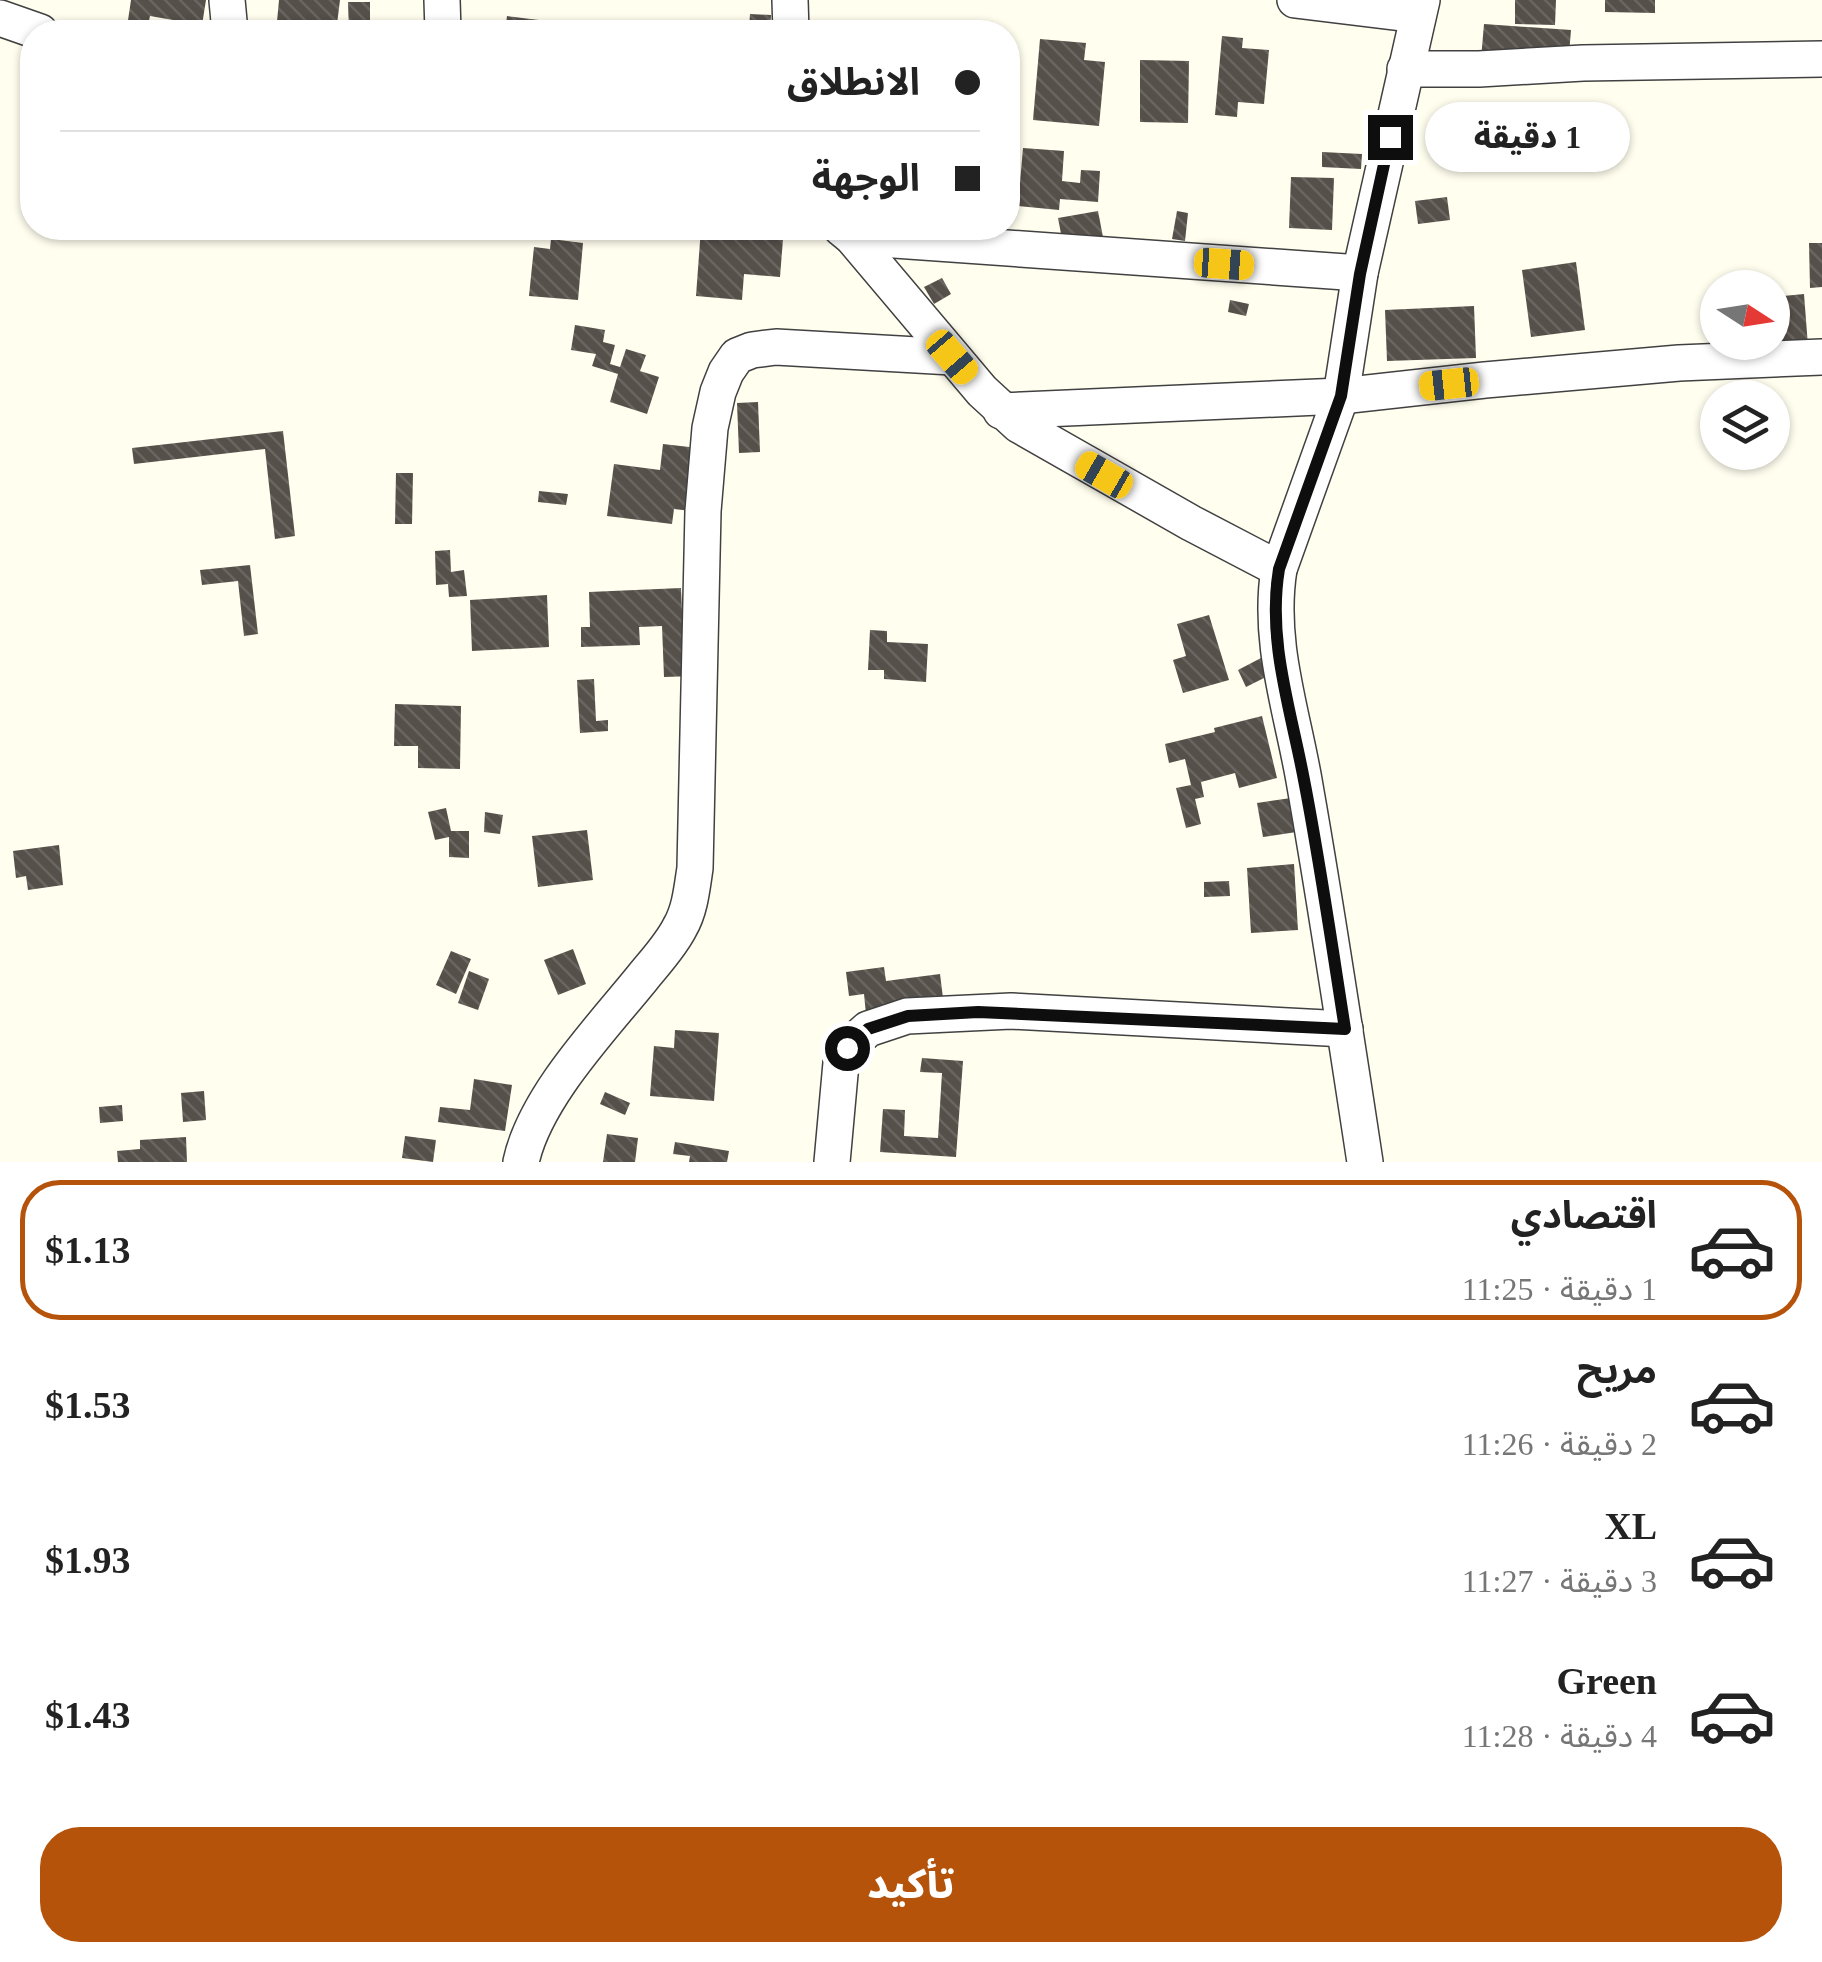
<!DOCTYPE html>
<html lang="ar">
<head>
<meta charset="utf-8">
<style>
  body { margin:0; font-family:"Times New Roman","Noto Sans Arabic",serif; background:#f2f2f2; color:#222; direction:rtl; height:100vh; display:flex; flex-direction:column; font-size:38px; white-space:nowrap }
  * { box-sizing:border-box; margin:0 }
  p { font-size:32px; color:#767676 }
  .icon { flex:none; width:55px; height:55px; fill:none; stroke:currentColor; stroke-width:2; stroke-linecap:round; stroke-linejoin:round }
  .map { position:relative; height:1162px; overflow:hidden; direction:ltr }
  .sheet { display:flex; flex-direction:column; background:#fff; flex:1 }
  .sheet>* { flex:none }
  .guide { position:absolute; left:20px; top:20px; width:1000px; height:220px; border-radius:40px; box-shadow:0 2px 8px #0004; direction:rtl; display:grid; align-content:center; height:220px; padding:0 40px; background:#fff }
  .needle { width:65px; rotate:102deg }
  .fabs { position:absolute; left:1700px; top:270px; display:grid; gap:20px }
  .fabs a { display:grid; place-items:center; width:90px; height:90px; border-radius:50%; background:#fff; box-shadow:0 2px 8px #0004; font-size:50px }
  .end { position:absolute; width:45px; height:45px; margin:-22px; border:12px solid #0e0e0e; background:#fff; box-shadow:0 0 0 5px #fff }
  .from { border-radius:50% }
  .bubble { position:absolute; height:70px; border-radius:35px; background:#fff; box-shadow:0 2px 8px #0004; font-size:32px; font-weight:800; line-height:70px; text-align:center; direction:rtl }
  .car { position:absolute; width:30px; height:60px; margin:-30px -15px; border-radius:12px; box-shadow:0 0 8px 2px #0007; background:linear-gradient(#f5c518 24%,#345 0 40%,#f5c518 0 76%,#345 0 86%,#f5c518 0) }
  .guide b { display:flex; align-items:center; gap:35px; height:95px; font-size:38px }
  .guide b+b { border-top:2px solid #e0e0e0 }
  .guide i { width:25px; height:25px; background:#222 }
  ul { padding:18px 0 0; list-style:none }
  li { display:flex; align-items:center; gap:30px; height:140px; margin:0 20px 15px; padding:0 20px; border:5px solid transparent; border-radius:40px }
  li div { flex:1 }
  li b { display:block; font-size:38px }
  li em { font-style:normal; font-weight:800 }
  li.current { border-color:#b45309 }
  li>.icon { width:90px; height:90px; stroke-width:1.5 }
  .button { display:flex; gap:20px; margin-top:auto; padding:20px 40px }
  .button a { flex:1; height:115px; border-radius:40px; background:#b45309; color:#fff; font-size:40px; font-weight:800; line-height:115px; text-align:center }
  .map>svg:first-child { display:block }
</style>
</head>
<body>
<div class="map">
<svg width="1822" height="1162" viewBox="0 0 1822 1162">
  <defs>
    <pattern id="building-back-hatch" width="6" height="6" patternUnits="userSpaceOnUse" patternTransform="scale(2.5)"><rect width="6" height="6" fill="#56504a"/><path d="M-1 5l2 2M0 0l6 6M5-1l2 2" fill="none" stroke="#696560"/></pattern>
  </defs>
  <rect width="100%" height="100%" fill="#fffeef"/>
  <!-- building -->
  <g fill="url(#building-back-hatch)">
    <path d="M 131,0 L 206,0 L 202,25 L 150,16 L 147,30 L 127,27 Z"/>
    <path d="M 279,0 L 340,0 L 336,32 L 276,32 Z"/>
    <path d="M 1515,0 L 1556,0 L 1555,25 L 1515,24 Z"/>
    <path d="M 1605,0 L 1655,0 L 1655,13 L 1605,12 Z"/>
    <path d="M 348,2 L 370,2 L 370,32 L 349,32 Z"/>
    <path d="M 750,14 L 771,15 L 770,31 L 690,32 L 691,26 L 749,28 Z"/>
    <path d="M 507,16 L 555,22 L 554,32 L 505,32 Z"/>
    <path d="M 1484,24 L 1571,30 L 1568,66 L 1481,59 Z"/>
    <path d="M 1222,36 L 1243,38 L 1242,48 L 1269,50 L 1264,104 L 1238,102 L 1237,117 L 1215,115 Z"/>
    <path d="M 1040,39 L 1086,43 L 1084,60 L 1105,62 L 1099,126 L 1033,120 Z"/>
    <path d="M 1140,60 L 1189,61 L 1188,123 L 1140,122 Z"/>
    <path d="M 1023,148 L 1064,151 L 1062,181 L 1080,183 L 1081,170 L 1100,171 L 1098,202 L 1060,199 L 1059,210 L 1018,206 Z"/>
    <path d="M 1322,152 L 1362,154 L 1361,169 L 1322,167 Z"/>
    <path d="M 1291,177 L 1334,178 L 1332,230 L 1289,228 Z"/>
    <path d="M 1447,197 L 1450,220 L 1418,224 L 1415,201 Z"/>
    <path d="M 1098,211 L 1103,237 L 1063,244 L 1058,218 Z"/>
    <path d="M 1177,211 L 1188,213 L 1185,241 L 1172,239 Z"/>
    <path d="M 701,228 L 725,228 L 725,234 L 747,236 L 748,228 L 762,228 L 761,237 L 783,239 L 780,277 L 744,274 L 742,300 L 696,296 Z"/>
    <path d="M 551,239 L 583,243 L 578,300 L 529,296 L 534,247 L 550,249 Z"/>
    <path d="M 1809,243 L 1822,243 L 1822,287 L 1810,288 Z"/>
    <path d="M 1576,262 L 1585,330 L 1531,337 L 1522,270 Z"/>
    <path d="M 942,278 L 951,294 L 934,304 L 924,287 Z"/>
    <path d="M 1804,294 L 1808,346 L 1734,352 L 1734,342 L 1772,342 L 1772,297 Z"/>
    <path d="M 1230,300 L 1249,304 L 1246,316 L 1228,312 Z"/>
    <path d="M 1474,306 L 1476,358 L 1387,361 L 1385,310 Z"/>
    <path d="M 575,325 L 605,330 L 603,342 L 615,345 L 610,364 L 620,367 L 626,349 L 646,355 L 640,371 L 659,377 L 647,414 L 610,402 L 618,374 L 592,366 L 596,354 L 571,350 Z"/>
    <path d="M 758,402 L 760,452 L 739,453 L 737,403 Z"/>
    <path d="M 283,431 L 295,536 L 275,539 L 265,449 L 134,464 L 132,448 Z"/>
    <path d="M 663,444 L 698,448 L 691,511 L 674,509 L 672,524 L 607,516 L 614,464 L 660,470 Z"/>
    <path d="M 396,473 L 413,473 L 412,524 L 395,524 Z"/>
    <path d="M 539,491 L 568,494 L 566,505 L 538,502 Z"/>
    <path d="M 450,550 L 451,572 L 464,570 L 467,596 L 449,597 L 448,584 L 436,585 L 435,551 Z"/>
    <path d="M 250,565 L 258,634 L 244,636 L 238,581 L 202,585 L 200,570 Z"/>
    <path d="M 681,588 L 684,659 L 695,676 L 664,677 L 662,626 L 639,627 L 640,645 L 581,647 L 581,627 L 590,627 L 589,592 Z"/>
    <path d="M 547,595 L 549,647 L 472,651 L 470,600 Z"/>
    <path d="M 1209,615 L 1229,680 L 1183,693 L 1173,660 L 1186,656 L 1177,624 Z"/>
    <path d="M 870,630 L 887,631 L 887,642 L 928,644 L 926,682 L 884,679 L 884,670 L 868,670 Z"/>
    <path d="M 1261,658 L 1270,675 L 1246,687 L 1238,670 Z"/>
    <path d="M 594,679 L 596,721 L 608,720 L 608,731 L 580,733 L 577,680 Z"/>
    <path d="M 395,704 L 461,706 L 460,769 L 418,768 L 418,746 L 394,746 Z"/>
    <path d="M 1262,716 L 1277,778 L 1239,788 L 1235,773 L 1201,782 L 1204,797 L 1195,799 L 1201,824 L 1186,828 L 1176,788 L 1191,785 L 1185,759 L 1169,763 L 1165,744 L 1215,732 L 1214,728 Z"/>
    <path d="M 1298,797 L 1303,831 L 1263,837 L 1257,803 Z"/>
    <path d="M 446,808 L 451,831 L 469,831 L 469,858 L 449,857 L 449,837 L 435,840 L 428,812 Z"/>
    <path d="M 485,812 L 503,815 L 500,834 L 484,832 Z"/>
    <path d="M 587,830 L 593,880 L 538,887 L 532,836 Z"/>
    <path d="M 59,845 L 63,885 L 28,890 L 26,876 L 16,878 L 13,851 Z"/>
    <path d="M 1294,864 L 1298,930 L 1251,933 L 1247,868 Z"/>
    <path d="M 1229,881 L 1230,896 L 1204,897 L 1204,882 Z"/>
    <path d="M 573,949 L 586,984 L 558,995 L 544,960 Z"/>
    <path d="M 451,951 L 471,959 L 456,994 L 436,985 Z"/>
    <path d="M 884,967 L 886,981 L 940,974 L 945,1014 L 867,1024 L 864,994 L 849,996 L 846,972 Z"/>
    <path d="M 469,971 L 489,979 L 478,1010 L 458,1003 Z"/>
    <path d="M 675,1030 L 719,1033 L 714,1101 L 650,1096 L 654,1046 L 674,1048 Z"/>
    <path d="M 922,1058 L 963,1061 L 956,1157 L 880,1152 L 883,1109 L 905,1110 L 904,1136 L 938,1138 L 942,1073 L 920,1072 Z"/>
    <path d="M 474,1079 L 512,1085 L 505,1131 L 438,1122 L 440,1107 L 470,1110 Z"/>
    <path d="M 204,1091 L 206,1120 L 183,1122 L 181,1093 Z"/>
    <path d="M 605,1092 L 630,1103 L 625,1115 L 600,1104 Z"/>
    <path d="M 122,1105 L 123,1121 L 100,1123 L 99,1107 Z"/>
    <path d="M 607,1134 L 638,1138 L 635,1162 L 603,1162 Z"/>
    <path d="M 405,1136 L 436,1140 L 433,1162 L 402,1158 Z"/>
    <path d="M 186,1137 L 187,1162 L 118,1162 L 117,1151 L 140,1149 L 140,1140 Z"/>
    <path d="M 675,1142 L 729,1151 L 727,1162 L 689,1162 L 690,1156 L 673,1154 Z"/>
  </g>
  <g fill="none" stroke-linecap="round" stroke-linejoin="round">
    <defs>
      <g id="street">
        <path d="M 227,0 L 230,32"/>
        <path d="M 442,0 L 443,32"/>
        <path d="M 790,0 L 791,32"/>
        <path d="M 1295,0 L 1418,15"/>
        <path d="M 0,18 L 40,32"/>
        <path d="M 1405,69 L 1479,69 L 1583,63 L 1822,59"/>
        <path d="M 841,228 L 852,237 L 982,391 L 1019,425 L 1191,523 L 1279,569"/>
        <path d="M 852,237 L 1360,273"/>
        <path d="M 1001,411 L 1341,396 L 1485,380 L 1679,363 L 1822,357"/>
        <path d="M 521,1162 C 535,1097 602,1028 643,977 C 656,961 671,945 680,927 C 690,910 692,888 695,868 L 703,511 L 710,428 L 718,392 L 726,372 L 737,356 L 752,350 L 776,347 L 952,357"/>
        <path d="M 832,1162 L 841,1063 L 847,1048 L 868,1029 L 907,1016 L 1011,1011 L 1345,1029"/>
        <path d="M 1365,1162 C 1346,1037 1327,911 1305,786 C 1293,713 1267,644 1279,569 L 1341,396 L 1360,273 L 1422,0"/>
      </g>
    </defs>
    <!-- street casing -->
    <use href="#street" stroke="#414141" stroke-width="38"/>
    <!-- street -->
    <use href="#street" stroke="#fff" stroke-width="35"/>
  </g>
  <g fill="none" stroke-linecap="round" stroke-linejoin="round">
    <!-- route -->
    <path stroke="#0e0e0e" stroke-width="12" d="M 847,1048 L 868,1029 L 908,1016 L 978,1012 L 1345,1029 C 1332,946 1320,862 1304,780 C 1291,710 1267,641 1279,569 L 1341,396 L 1360,274 L 1390,137"/>
  </g>
</svg>
<div class="fabs">
<a><svg class="needle" viewBox="-14 -14 28 28"><path d="M0-13l5 13h-10z" fill="#e53935"/><path d="M0 13l5-13h-10z" fill="#767676"/></svg></a>
<a><svg class="icon" aria-label="layers" viewBox="0 0 24 24"><path d="M12 4l9 5-9 5-9-5zM3 14l9 5 9-5"/></svg></a>
</div>
<i class="end from" style="left:847px;top:1048px"></i>
<i class="end" style="left:1390px;top:137px"></i>
<div class="bubble" style="left:1425px;top:102px;width:205px">1 دقيقة</div>
<i class="car" style="left:1224px;top:264px;rotate:94deg"></i>
<i class="car" style="left:952px;top:357px;rotate:139deg"></i>
<i class="car" style="left:1449px;top:384px;rotate:264deg"></i>
<i class="car" style="left:1104px;top:475px;rotate:300deg"></i>
<div class="guide">
<b><i class="from"></i>الانطلاق</b>
<b><i></i>الوجهة</b>
</div>
</div>
<section class="sheet">
<ul>
<li class="current"><svg class="icon" aria-label="car" viewBox="0 0 24 24"><path d="M5 17H2v-5l4-1 3-4h7l3 4 3 1v5h-3M9 17h6M6 11h13"/><circle cx="7" cy="17" r="2"/><circle cx="17" cy="17" r="2"/></svg><div><b>اقتصادي</b><p>1 دقيقة · 11:25</p></div><em>$1.13</em></li>
<li><svg class="icon" aria-label="car" viewBox="0 0 24 24"><path d="M5 17H2v-5l4-1 3-4h7l3 4 3 1v5h-3M9 17h6M6 11h13"/><circle cx="7" cy="17" r="2"/><circle cx="17" cy="17" r="2"/></svg><div><b>مريح</b><p>2 دقيقة · 11:26</p></div><em>$1.53</em></li>
<li><svg class="icon" aria-label="car" viewBox="0 0 24 24"><path d="M5 17H2v-5l4-1 3-4h7l3 4 3 1v5h-3M9 17h6M6 11h13"/><circle cx="7" cy="17" r="2"/><circle cx="17" cy="17" r="2"/></svg><div><b>XL</b><p>3 دقيقة · 11:27</p></div><em>$1.93</em></li>
<li><svg class="icon" aria-label="car" viewBox="0 0 24 24"><path d="M5 17H2v-5l4-1 3-4h7l3 4 3 1v5h-3M9 17h6M6 11h13"/><circle cx="7" cy="17" r="2"/><circle cx="17" cy="17" r="2"/></svg><div><b>Green</b><p>4 دقيقة · 11:28</p></div><em>$1.43</em></li>
</ul>
<div class="button"><a>تأكيد</a></div>
</section>
</body>
</html>
